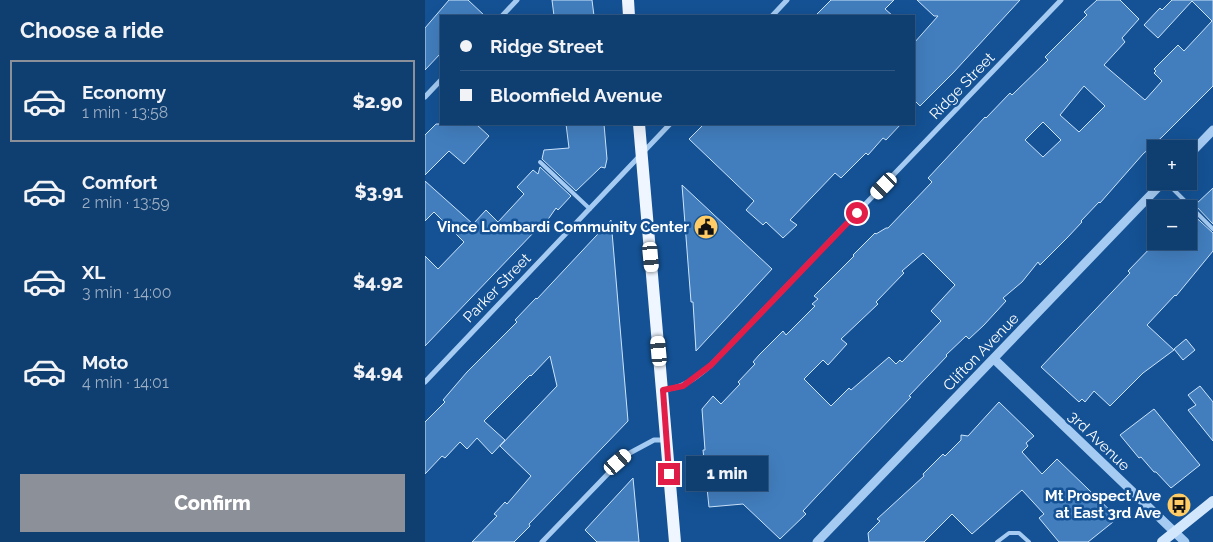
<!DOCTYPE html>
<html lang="en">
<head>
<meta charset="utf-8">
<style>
  body { margin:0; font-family:Raleway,sans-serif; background:#184575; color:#f1f3f6; height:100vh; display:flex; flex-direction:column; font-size:19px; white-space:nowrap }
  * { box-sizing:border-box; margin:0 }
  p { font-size:16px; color:#9baec3 }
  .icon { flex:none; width:28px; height:28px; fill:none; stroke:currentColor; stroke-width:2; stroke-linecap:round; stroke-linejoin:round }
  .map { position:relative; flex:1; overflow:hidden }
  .panel { display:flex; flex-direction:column; background:#0f3e70; width:425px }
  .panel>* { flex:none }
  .banner { position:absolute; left:15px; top:15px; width:475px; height:110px; border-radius:0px; box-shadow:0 5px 20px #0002,0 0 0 1px #2f5783; display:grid; align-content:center; height:110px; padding:0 20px; background:#0f3e70 }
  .fabs { position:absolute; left:722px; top:140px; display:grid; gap:10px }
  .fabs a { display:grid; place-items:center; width:50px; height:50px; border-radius:0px; background:#0f3e70; box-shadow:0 5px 20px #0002,0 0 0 1px #2f5783; font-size:25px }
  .end { position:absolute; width:22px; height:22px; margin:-11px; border:6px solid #e11d48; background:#fff; box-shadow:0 0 0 2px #fff }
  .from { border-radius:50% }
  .bubble { position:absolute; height:35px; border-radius:0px; background:#0f3e70; box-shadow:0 5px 20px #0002,0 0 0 1px #2f5783; font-size:16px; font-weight:800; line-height:35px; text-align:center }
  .car { position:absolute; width:15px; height:30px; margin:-15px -8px; border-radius:6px; box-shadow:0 0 4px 1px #0007; background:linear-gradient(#fff 24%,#345 0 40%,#fff 0 76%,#345 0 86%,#fff 0) }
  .banner b { display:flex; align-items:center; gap:18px; height:48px; font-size:19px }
  .banner b+b { border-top:1px solid #2f5783 }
  .banner i { width:12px; height:12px; background:#f1f3f6 }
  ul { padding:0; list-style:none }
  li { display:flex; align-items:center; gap:15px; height:82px; margin:0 10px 8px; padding:0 10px; border:2px solid transparent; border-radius:0px }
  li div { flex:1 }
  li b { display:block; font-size:19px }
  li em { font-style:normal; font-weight:800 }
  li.selected { border-color:#8c9099 }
  li>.icon { width:45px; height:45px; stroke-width:1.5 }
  h2 { padding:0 20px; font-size:22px; line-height:60px }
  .button { display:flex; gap:10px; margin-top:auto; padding:10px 20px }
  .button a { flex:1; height:58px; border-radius:0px; background:#8c9099; color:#fff; font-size:20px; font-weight:800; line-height:58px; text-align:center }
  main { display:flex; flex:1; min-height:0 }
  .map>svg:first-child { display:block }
</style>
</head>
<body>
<main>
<section class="panel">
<h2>Choose a ride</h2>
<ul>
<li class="selected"><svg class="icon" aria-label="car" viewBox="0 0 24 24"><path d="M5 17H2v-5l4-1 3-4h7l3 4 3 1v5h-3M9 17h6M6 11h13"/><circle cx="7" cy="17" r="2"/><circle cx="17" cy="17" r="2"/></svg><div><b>Economy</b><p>1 min · 13:58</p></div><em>$2.90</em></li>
<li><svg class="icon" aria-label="car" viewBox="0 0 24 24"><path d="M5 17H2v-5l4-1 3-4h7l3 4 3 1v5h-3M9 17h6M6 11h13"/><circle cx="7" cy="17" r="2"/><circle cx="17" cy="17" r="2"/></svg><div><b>Comfort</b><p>2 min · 13:59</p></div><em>$3.91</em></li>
<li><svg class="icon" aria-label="car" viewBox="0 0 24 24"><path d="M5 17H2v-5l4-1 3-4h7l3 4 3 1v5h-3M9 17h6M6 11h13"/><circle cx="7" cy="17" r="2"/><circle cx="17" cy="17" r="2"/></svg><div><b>XL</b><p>3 min · 14:00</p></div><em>$4.92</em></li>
<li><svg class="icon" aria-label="car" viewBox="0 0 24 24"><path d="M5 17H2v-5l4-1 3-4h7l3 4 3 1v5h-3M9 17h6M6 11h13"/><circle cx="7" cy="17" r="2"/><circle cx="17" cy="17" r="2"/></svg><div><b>Moto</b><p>4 min · 14:01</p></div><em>$4.94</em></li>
</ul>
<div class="button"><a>Confirm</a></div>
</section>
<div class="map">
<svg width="788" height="542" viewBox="0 0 788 542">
  <rect width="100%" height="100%" fill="#145295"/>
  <!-- building -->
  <g fill="#427ebe" stroke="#cce4fc" fill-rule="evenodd">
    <path d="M 24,0 L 43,0 L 60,16 L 16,16 L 16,53 L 0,70 L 0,28 Z"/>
    <path d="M 127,0 L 167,0 L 169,16 L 129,16 Z"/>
    <path d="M 406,0 L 469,0 L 460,9 L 468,16 L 390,16 Z"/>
    <path d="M 492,0 L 595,0 L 528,73 L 495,106 L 489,100 L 489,43 L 513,16 L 509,16 Z"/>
    <path d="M 672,0 L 695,0 L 714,19 L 697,38 L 700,42 L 679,65 L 720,100 L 737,81 L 729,73 L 731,71 L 729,69 L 753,45 L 759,51 L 787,21 L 767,1 L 733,38 L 719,25 L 735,8 L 737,10 L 747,0 L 788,0 L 788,86 L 737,137 L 718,154 L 675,203 L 674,202 L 656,221 L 657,222 L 642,238 L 615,265 L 613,262 L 597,282 L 578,298 L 581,301 L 559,325 L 544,339 L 541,336 L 521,355 L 522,356 L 484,396 L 486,397 L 392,496 L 378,511 L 381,514 L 355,539 L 318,504 L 284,507 L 278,450 L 280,450 L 277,409 L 288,396 L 296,404 L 315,384 L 313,382 L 330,364 L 328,362 L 334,355 L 358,331 L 361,335 L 390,306 L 387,304 L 393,299 L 389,296 L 429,256 L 428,255 L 450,233 L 451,234 L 461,228 L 463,228 L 507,182 L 503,178 L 560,117 L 561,118 L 585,93 L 587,95 L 623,60 L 620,57 L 662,15 L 659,12 ZM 659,86 L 680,106 L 654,132 L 635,115 ZM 618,122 L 636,140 L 618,157 L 600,140 ZM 498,253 L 530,285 L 506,311 L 516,321 L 477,362 L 475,360 L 471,364 L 464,357 L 426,390 L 424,388 L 406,406 L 379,379 L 398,360 L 403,365 L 422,344 L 416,339 L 453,304 L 451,302 L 479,273 L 477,271 Z"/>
    <path d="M 11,124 L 51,124 L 64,136 L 39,164 L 24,151 L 0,175 L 0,135 Z"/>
    <path d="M 141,124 L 179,124 L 182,159 L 180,168 L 176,167 L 151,191 L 117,159 L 119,150 L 144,148 Z"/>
    <path d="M 279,124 L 476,124 L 461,140 L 458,138 L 443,155 L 441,153 L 416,178 L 410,173 L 365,220 L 372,225 L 358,238 L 341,222 L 338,225 L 321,210 L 329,201 L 264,139 Z"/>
    <path d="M 115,167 L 146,196 L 133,210 L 131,208 L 124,218 L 112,231 L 111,230 L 0,346 L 0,256 L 13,269 L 39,242 L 9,212 L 0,221 L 0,181 L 48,224 L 61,210 L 73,222 L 99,194 L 92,187 L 108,170 L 113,174 Z"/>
    <path d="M 257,185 L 347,269 L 271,351 L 268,302 L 266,302 Z"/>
    <path d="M 788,188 L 788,224 L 770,205 Z"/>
    <path d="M 764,211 L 788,233 L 788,251 L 751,296 L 750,295 L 722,325 L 749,350 L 718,373 L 685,406 L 669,391 L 660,402 L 657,399 L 654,402 L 616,367 L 705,273 L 703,271 L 732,241 L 764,241 Z"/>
    <path d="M 186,220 L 203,421 L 104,524 L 105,526 L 89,542 L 47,542 L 72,516 L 69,514 L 80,502 L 82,504 L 106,476 L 75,446 L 132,386 L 125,356 L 106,376 L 105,375 L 59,421 L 80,440 L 67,454 L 52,438 L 42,449 L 35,442 L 20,458 L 17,456 L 0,474 L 0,422 L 20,402 L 18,400 L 42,372 L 92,322 L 90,320 L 111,298 L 112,299 Z"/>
    <path d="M 761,339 L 770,350 L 758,360 L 749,349 Z"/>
    <path d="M 775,386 L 788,402 L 788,441 L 763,410 L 771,405 L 763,395 Z"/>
    <path d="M 574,402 L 609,436 L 601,443 L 603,446 L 597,452 L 617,474 L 632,459 L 693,518 L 663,542 L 634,542 L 614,518 L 619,514 L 597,490 L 547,534 L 527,514 L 499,542 L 444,542 L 443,533 L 455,521 L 452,519 L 499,476 L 498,474 L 518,454 L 520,456 L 536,440 L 536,435 L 543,436 Z"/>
    <path d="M 729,409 L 775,465 L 746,488 L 731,472 L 729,472 L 716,457 L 714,458 L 695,435 Z"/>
    <path d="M 208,478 L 214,542 L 172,542 L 160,530 Z"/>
  </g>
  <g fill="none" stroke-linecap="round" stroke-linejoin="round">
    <!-- service -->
    <g stroke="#a5cbf2" stroke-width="4">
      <path d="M 115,162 L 165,209"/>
      <path d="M 740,181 L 788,229"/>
      <path d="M 572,542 L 584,533 L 594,533 L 604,542"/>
    </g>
    <!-- minor -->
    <g stroke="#a5cbf2" stroke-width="5">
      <path d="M 77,16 L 92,0"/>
      <path d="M 347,16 L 362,0"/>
      <path d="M 0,97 L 16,80"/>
      <path d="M 0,382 L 245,124"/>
      <path d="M 238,390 C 258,388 271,378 286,365 L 636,0"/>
      <path d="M 117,542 L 201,455 L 229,440 L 241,440"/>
    </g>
    <!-- tertiary -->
    <g stroke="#a5cbf2" stroke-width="9">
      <path d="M 764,155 L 788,130"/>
      <path d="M 569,359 L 760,542"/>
      <path d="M 392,542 L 739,181"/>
    </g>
    <!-- secondary -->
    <path stroke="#d3e7fc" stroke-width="10" d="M 737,542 L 788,501"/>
    <!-- primary -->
    <g stroke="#eff6ff" stroke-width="12">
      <path d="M 203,0 L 204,16"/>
      <path d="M 214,124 L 250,542"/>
    </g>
  </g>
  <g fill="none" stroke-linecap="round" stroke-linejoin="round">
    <!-- route -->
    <path stroke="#e11d48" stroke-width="6" d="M 244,474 L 238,390 L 258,386 L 286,365 L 432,213"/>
  </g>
  <!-- icons -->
  <defs>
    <symbol id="civic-disc" viewBox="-11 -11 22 22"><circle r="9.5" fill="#ffcc65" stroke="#145295"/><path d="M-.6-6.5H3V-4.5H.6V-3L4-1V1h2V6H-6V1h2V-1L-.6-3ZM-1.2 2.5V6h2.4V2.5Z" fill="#111"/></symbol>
    <symbol id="bus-disc" viewBox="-11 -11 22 22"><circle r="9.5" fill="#ffcc65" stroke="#145295"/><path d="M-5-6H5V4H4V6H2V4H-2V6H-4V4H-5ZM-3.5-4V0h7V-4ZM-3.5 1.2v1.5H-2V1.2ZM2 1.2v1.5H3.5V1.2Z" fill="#111"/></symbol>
  </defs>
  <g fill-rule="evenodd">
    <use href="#civic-disc" x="267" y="213" width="28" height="28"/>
    <use href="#bus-disc" x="740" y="491" width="28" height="28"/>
  </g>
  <g text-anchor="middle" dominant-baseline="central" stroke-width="5" stroke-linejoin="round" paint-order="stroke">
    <!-- street labels -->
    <g font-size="15" fill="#fff" stroke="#145295">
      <text transform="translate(537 86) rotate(-46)">Ridge Street</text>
      <text transform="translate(72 288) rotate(-46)">Parker Street</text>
      <text transform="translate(556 352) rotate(-46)">Clifton Avenue</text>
      <text transform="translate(674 441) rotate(44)">3rd Avenue</text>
    </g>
    <!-- poi labels -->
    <g font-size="15" font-weight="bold" fill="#fff" stroke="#145295" text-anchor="end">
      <text x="264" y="227">Vince Lombardi Community Center</text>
      <text x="736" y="496">Mt Prospect Ave<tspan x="736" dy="17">at East 3rd Ave</tspan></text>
    </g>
  </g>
</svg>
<div class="fabs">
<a>+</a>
<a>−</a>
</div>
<i class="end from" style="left:432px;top:213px"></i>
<i class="end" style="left:244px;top:474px"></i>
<div class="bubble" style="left:261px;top:456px;width:82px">1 min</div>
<i class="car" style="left:459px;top:186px;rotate:224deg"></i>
<i class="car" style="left:226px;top:257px;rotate:175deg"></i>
<i class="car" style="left:234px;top:351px;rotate:355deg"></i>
<i class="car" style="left:193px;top:462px;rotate:49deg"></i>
<div class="banner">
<b><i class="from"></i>Ridge Street</b>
<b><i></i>Bloomfield Avenue</b>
</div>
</div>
</main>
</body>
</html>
